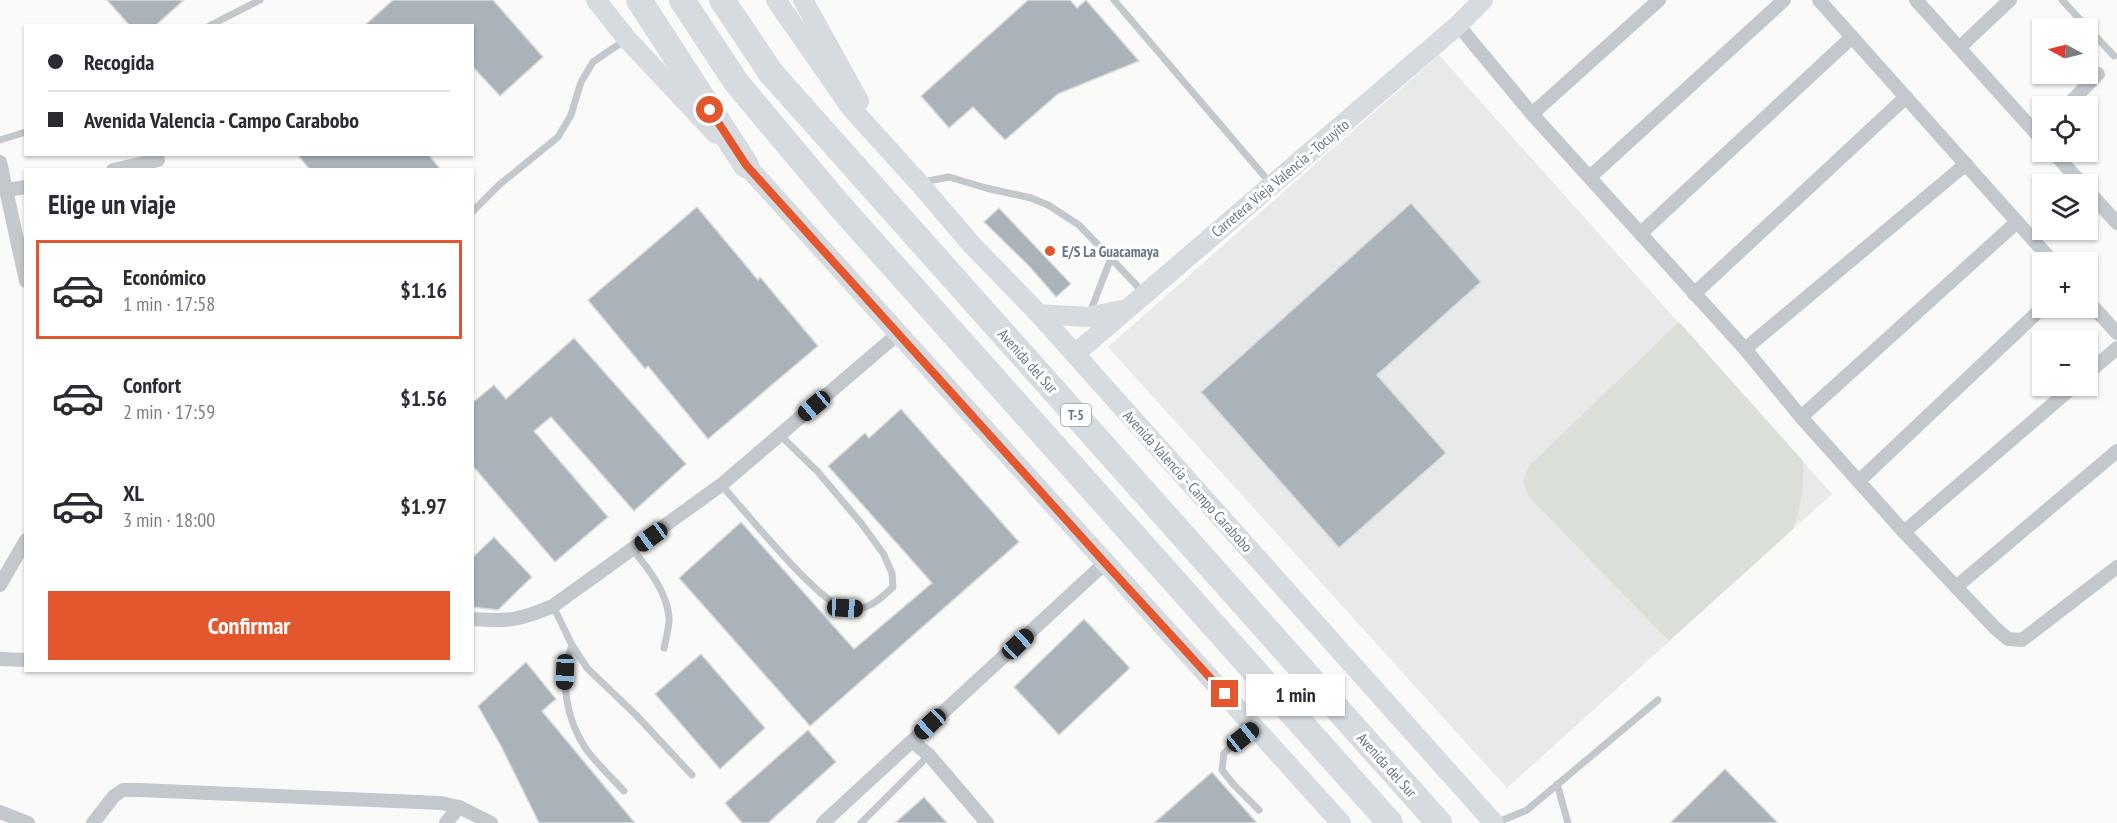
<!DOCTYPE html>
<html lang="es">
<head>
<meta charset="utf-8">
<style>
  body { margin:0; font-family:"PT Sans Narrow",sans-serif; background:#f7f7f7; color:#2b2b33; height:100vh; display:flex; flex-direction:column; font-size:22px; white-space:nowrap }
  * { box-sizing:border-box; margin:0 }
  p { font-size:20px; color:#7c7c81 }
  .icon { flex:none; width:33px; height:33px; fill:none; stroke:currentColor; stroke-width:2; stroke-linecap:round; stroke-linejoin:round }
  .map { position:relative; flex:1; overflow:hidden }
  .sheet { position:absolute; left:24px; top:168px; width:450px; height:504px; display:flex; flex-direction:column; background:#fff; border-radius:0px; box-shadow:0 2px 4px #0004 }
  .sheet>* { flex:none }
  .guide { position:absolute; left:24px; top:24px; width:450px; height:132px; border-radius:0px; box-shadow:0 2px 4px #0004; display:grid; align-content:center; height:132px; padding:0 24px; background:#fff }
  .needle { width:39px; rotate:277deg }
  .controls { position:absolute; left:2032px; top:18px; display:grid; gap:12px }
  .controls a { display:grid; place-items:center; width:66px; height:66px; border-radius:0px; background:#fff; box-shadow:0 2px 4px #0004; font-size:30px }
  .end { position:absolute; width:27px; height:27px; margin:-14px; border:8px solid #e4572e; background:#fff; box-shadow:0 0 0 3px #fff }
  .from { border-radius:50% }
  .bubble { position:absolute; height:42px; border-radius:0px; background:#fff; box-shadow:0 2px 4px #0004; font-size:20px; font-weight:700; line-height:42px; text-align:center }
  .car { position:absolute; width:18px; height:36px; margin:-18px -9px; border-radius:8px; box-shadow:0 0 4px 2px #0007; background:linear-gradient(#222 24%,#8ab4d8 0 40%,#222 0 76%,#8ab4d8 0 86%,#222 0) }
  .guide b { display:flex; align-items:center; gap:21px; height:57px; font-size:22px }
  .guide b+b { border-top:2px solid #e1e1e2 }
  .guide i { width:15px; height:15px; background:#2b2b33 }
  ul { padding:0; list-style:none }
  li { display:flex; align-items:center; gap:18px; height:99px; margin:0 12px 9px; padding:0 12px; border:3px solid transparent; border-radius:0px }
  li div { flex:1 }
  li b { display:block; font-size:22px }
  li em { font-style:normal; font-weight:700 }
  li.selected { border-color:#e4572e }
  li>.icon { width:54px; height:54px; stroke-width:1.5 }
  h2 { padding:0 24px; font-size:27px; line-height:72px }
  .action { display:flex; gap:12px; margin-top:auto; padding:12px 24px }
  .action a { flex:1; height:69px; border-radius:0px; background:#e4572e; color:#fff; font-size:24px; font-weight:700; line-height:69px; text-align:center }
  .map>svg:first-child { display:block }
</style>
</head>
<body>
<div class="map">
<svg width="2117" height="823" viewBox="0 0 2117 823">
  <rect width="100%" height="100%" fill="#fafaf8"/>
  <!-- built -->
  <path fill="#e8e9e9" d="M 1439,55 L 1832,494 L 1507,788 L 1108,347 Z"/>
  <!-- green -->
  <path fill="#dadfd7" d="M 1679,322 L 1803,461 C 1804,484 1801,507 1793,529 L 1669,641 L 1530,498 C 1522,484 1522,478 1531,464 Z"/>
  <!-- building -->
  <g fill="#aab3b9" stroke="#dcdcda" stroke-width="1.5">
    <path d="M 107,0 L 184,0 L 155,26 L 130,26 Z"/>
    <path d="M 393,0 L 493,0 L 543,57 L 500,96 L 472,66 L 472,26 L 364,26 Z"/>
    <path d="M 1028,0 L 1070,0 L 1077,8 L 1086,0 L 1139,61 L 1058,94 L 1005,140 L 973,107 L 949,128 L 921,96 Z"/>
    <path d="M 297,154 L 428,154 L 441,170 L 310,170 Z"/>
    <path d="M 1411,203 L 1481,282 L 1377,375 L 1446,453 L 1339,548 L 1201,392 Z"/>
    <path d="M 697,207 L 758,280 L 760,277 L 818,346 L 708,439 L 648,366 L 645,369 L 588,300 Z"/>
    <path d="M 999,208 L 1071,284 L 1056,297 L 1029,266 L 984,222 Z"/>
    <path d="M 574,338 L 686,464 L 634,511 L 551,417 L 534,431 L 608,517 L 555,562 L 472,465 L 472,403 L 494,385 L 506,399 Z"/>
    <path d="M 901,409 L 1019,542 L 810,726 L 679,578 L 741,522 L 854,649 L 932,583 L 828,466 L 865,433 L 869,438 Z"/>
    <path d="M 494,537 L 532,577 L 498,610 L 472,607 L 472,558 Z"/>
    <path d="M 1084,619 L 1130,668 L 1059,735 L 1014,687 Z"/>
    <path d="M 701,654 L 765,728 L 720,769 L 655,694 Z"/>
    <path d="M 526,662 L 556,699 L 542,711 L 635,823 L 539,823 L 501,746 L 478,706 Z"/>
    <path d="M 808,730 L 836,762 L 768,823 L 742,823 L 725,803 Z"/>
    <path d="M 1725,769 L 1778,823 L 1670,823 Z"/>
    <path d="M 1212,772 L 1257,823 L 1154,823 Z"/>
    <path d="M 924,797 L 947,823 L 895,823 Z"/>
  </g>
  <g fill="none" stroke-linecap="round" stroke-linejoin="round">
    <!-- lane -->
    <g stroke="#c3c8cc" stroke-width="7">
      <path d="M 1114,0 L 1271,184"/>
      <path d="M 2062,0 L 2114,56"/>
      <path d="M 209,26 L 260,0"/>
      <path d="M 0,140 L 26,132"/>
      <path d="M 922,182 L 949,177 L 986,188 L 1031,198 L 1048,205 L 1079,225 L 1144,293"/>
      <path d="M 472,212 L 499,185 L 558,137 L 571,115 L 581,82 L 593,62 L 625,40"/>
      <path d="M 1089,315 L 1111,258"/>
      <path d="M 721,485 C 745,510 817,602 845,608 C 866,613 879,600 893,587 L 892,573 L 883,553 L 861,523 L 818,472 L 780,435"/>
      <path d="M 633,550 C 648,568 666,591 669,616 C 670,625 666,638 664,648"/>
      <path d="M 553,606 L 572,645 L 587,668 L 636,715 L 692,775"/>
      <path d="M 572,645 C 559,679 566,719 586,749 C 597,764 611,777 624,791"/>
      <path d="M 1254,729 L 1224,753 L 1222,770 L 1234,785 L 1259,810"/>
      <path d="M 1557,784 L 1568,823"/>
      <path d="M 861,823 L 929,755"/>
      <path d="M 1496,823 L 1527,810 L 1658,700"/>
    </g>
    <!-- street -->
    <g stroke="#c3c8cc" stroke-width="14">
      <path d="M 1819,0 L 2053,262"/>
      <path d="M 1916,0 L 2043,141"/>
      <path d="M 1458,25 L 1532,114 L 1745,349 L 1801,417 L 1904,532 L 1995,628 L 2008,639 L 2022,640 L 2117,567"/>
      <path d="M 1959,48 L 2010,0"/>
      <path d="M 2067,106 L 2098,74"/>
      <path d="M 1532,114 L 1659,0"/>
      <path d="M 2053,152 L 2082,184"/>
      <path d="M 0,162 L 26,281"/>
      <path d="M 113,170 L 158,160"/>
      <path d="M 1590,177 L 1784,0"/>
      <path d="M 6,190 L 26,187"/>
      <path d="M 2088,191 L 2117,223"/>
      <path d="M 1641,233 L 1852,37"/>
      <path d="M 1694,294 L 1906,97"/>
      <path d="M 2088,301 L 2117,333"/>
      <path d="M 1745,349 L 1966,164"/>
      <path d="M 2088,373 L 2117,348"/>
      <path d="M 1801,417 L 2017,222"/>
      <path d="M 1859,481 L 2043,307"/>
      <path d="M 1904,532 L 2074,386"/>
      <path d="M 0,585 L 26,540"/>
      <path d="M 1956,587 L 2117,451"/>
      <path d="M 472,619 C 508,622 520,620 553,606 L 721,485 L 899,333"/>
      <path d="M 0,659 L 26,660"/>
      <path d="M 912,741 L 929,755 L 987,823"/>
      <path d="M 0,812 L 28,823"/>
      <path d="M 93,823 L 114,796 L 123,790 L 139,790 L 441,803 L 459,807 L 491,823"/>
      <path d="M 446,823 L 459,807"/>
      <path d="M 823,823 L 1105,563"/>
    </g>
    <!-- secondary -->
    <g stroke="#d6dbdf" stroke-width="20">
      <path d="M 596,0 L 627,39 L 716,134"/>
      <path d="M 776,0 L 851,108 L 919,183 L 972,245 L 1039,314 L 1494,823"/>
      <path d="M 803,0 L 859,101"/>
      <path d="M 737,155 L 1341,823"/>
      <path d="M 1039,314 L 1088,317 L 1122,310"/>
      <path d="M 1075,354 L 1458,25 L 1483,0"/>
    </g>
    <!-- highway -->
    <g stroke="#d6dbdf" stroke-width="26">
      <path d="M 639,0 L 746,165"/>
      <path d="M 682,0 L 736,82 L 839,205 L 1390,823"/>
      <path d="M 722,0 L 771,73 L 1439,823"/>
    </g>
  </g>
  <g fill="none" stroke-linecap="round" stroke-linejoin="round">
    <!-- route -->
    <path stroke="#e4572e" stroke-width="8" d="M 710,110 L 746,165 L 1105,563 L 1225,694"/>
  </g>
  <!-- markers -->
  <circle fill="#e4572e" stroke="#fff" stroke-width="2" cx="1050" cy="251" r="6"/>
  <g text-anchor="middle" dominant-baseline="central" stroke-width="6" stroke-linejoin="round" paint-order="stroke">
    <!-- shield labels -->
    <rect fill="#fff" stroke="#939fa8" stroke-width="1.5" x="1061" y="404" width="30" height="22" rx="4.5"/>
    <g font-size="14" font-weight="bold" fill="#657683">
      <text x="1076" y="415">T-5</text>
    </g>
    <!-- street labels -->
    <g font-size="15" fill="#657683" stroke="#fff">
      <text transform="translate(1280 178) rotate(-40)">Carretera Vieja Valencia - Tocuyito</text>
      <text transform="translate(1028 361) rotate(48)">Avenida del Sur</text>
      <text transform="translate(1188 481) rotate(48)">Avenida Valencia - Campo Carabobo</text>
      <text transform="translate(1387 765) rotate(48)">Avenida del Sur</text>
    </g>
    <!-- poi labels -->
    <g font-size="15" font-weight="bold" fill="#657683" stroke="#fff" text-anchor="start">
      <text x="1062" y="251">E/S La Guacamaya</text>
    </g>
  </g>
</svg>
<div class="controls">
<a><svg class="needle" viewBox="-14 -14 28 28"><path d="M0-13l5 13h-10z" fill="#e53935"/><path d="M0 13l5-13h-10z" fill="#7c7c81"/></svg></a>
<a><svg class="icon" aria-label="locate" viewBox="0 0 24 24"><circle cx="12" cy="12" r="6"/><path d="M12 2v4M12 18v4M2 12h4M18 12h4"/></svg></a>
<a><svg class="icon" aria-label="layers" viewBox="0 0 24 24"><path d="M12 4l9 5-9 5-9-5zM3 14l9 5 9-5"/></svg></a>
<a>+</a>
<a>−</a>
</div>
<i class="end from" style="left:710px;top:110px"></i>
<i class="end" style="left:1225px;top:694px"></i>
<div class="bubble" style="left:1246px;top:674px;width:99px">1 min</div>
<i class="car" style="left:814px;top:406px;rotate:230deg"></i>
<i class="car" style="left:651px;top:537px;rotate:234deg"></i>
<i class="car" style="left:845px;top:608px;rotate:93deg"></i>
<i class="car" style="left:1018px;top:644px;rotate:47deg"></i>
<i class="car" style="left:565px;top:672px;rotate:182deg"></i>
<i class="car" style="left:930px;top:724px;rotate:227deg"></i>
<i class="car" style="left:1243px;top:737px;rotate:51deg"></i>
<div class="guide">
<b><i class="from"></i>Recogida</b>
<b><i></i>Avenida Valencia - Campo Carabobo</b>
</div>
<section class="sheet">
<h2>Elige un viaje</h2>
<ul>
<li class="selected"><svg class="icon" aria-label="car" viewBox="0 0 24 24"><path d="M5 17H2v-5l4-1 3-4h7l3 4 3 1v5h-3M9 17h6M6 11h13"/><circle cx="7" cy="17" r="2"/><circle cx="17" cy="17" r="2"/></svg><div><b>Económico</b><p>1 min · 17:58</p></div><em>$1.16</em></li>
<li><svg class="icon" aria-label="car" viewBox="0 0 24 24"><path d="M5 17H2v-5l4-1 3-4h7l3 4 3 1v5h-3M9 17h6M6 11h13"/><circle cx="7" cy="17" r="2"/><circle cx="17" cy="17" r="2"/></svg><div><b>Confort</b><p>2 min · 17:59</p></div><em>$1.56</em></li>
<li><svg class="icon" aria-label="car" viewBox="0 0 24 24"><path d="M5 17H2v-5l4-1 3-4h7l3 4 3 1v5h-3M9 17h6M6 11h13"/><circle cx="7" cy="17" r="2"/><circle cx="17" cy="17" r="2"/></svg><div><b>XL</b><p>3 min · 18:00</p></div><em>$1.97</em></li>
</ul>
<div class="action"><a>Confirmar</a></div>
</section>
</div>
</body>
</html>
